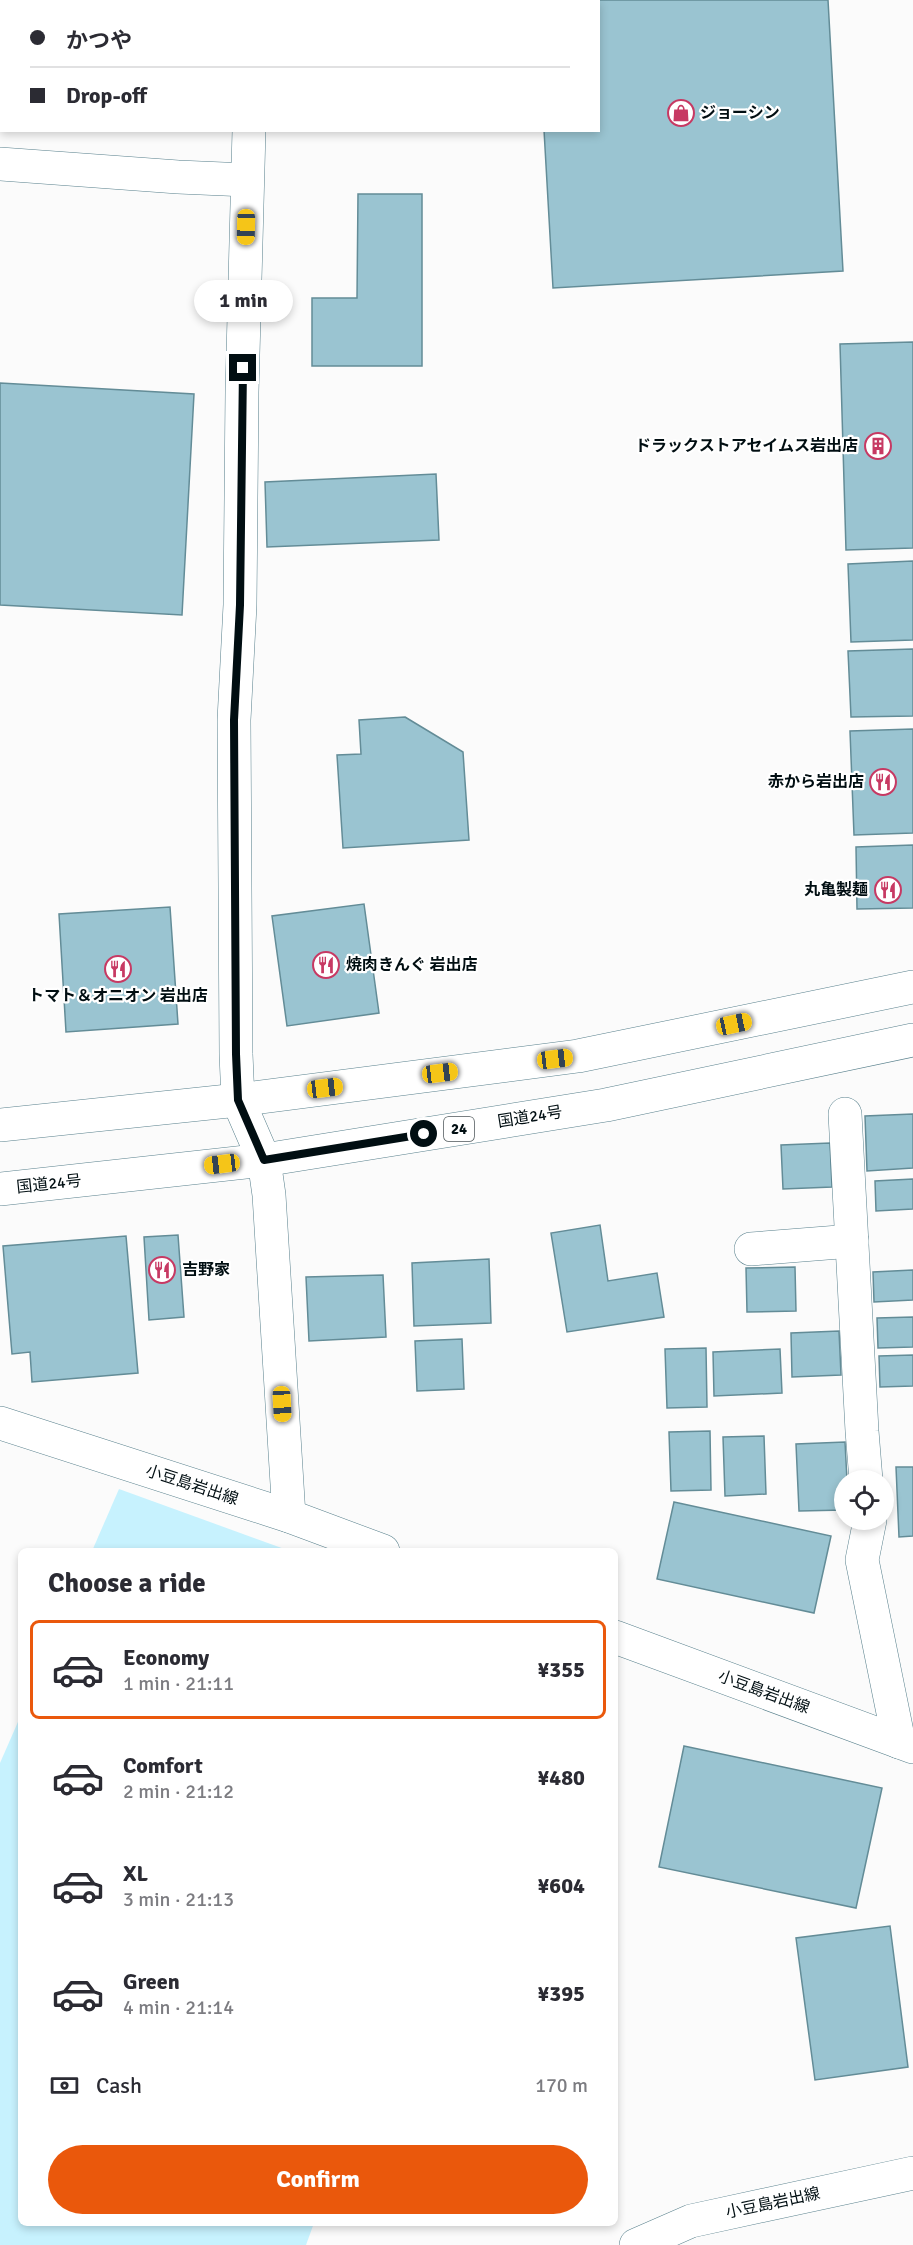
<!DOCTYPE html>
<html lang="en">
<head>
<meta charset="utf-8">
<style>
  body { margin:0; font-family:Signika,"Noto Sans JP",sans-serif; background:#f2f2f3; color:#2b2b33; height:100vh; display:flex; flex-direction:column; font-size:22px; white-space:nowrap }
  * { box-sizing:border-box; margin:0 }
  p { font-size:20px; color:#7c7c81 }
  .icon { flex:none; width:33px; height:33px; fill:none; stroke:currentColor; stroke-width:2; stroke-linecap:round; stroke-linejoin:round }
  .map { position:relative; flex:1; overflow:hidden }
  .sheet { position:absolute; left:18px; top:1548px; width:600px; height:678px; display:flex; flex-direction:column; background:#fff; border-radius:9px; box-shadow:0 3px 9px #0003 }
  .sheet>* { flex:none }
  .hud { position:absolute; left:0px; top:0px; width:600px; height:132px; box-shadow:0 3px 9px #0003; display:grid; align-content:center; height:132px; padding:0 30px; background:#fff }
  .controls { position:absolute; left:834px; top:1470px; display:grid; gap:12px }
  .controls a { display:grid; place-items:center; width:60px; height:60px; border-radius:50%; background:#fff; box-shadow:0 3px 9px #0003; font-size:30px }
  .end { position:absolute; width:27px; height:27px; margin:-14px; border:8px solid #010e12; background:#fff; box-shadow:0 0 0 3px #fff }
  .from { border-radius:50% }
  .bubble { position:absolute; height:42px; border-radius:21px; background:#fff; box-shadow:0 3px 9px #0003; font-size:20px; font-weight:700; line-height:42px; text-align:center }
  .car { position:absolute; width:18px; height:36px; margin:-18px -9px; border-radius:8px; box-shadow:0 0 4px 2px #0007; background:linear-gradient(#f5c518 24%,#345 0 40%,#f5c518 0 76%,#345 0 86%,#f5c518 0) }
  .hud b { display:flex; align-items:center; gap:21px; height:57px; font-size:22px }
  .hud b+b { border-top:2px solid #e1e1e2 }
  .hud i { width:15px; height:15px; background:#2b2b33 }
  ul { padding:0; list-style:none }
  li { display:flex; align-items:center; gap:18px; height:99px; margin:0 12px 9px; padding:0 18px; border:3px solid transparent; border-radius:9px }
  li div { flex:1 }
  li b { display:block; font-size:22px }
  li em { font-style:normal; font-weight:700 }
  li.on { border-color:#ea580c }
  li>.icon { width:54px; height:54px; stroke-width:1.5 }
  h2 { padding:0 30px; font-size:27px; line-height:72px }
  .pay { display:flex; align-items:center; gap:15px; height:66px; padding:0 30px; font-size:22px }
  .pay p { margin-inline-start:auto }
  .button { display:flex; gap:12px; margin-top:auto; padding:12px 30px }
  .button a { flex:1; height:69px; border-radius:36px; background:#ea580c; color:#fff; font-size:24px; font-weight:700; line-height:69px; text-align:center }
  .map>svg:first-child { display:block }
</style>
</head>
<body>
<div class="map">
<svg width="913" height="2245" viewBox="0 0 913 2245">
  <rect width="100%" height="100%" fill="#fbfbfb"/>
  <!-- green -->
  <g fill="#c7f2fe">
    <path d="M 119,1489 L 290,1551 L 92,1551 Z"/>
    <path d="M 21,1715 L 21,2223 L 314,2223 L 306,2245 L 0,2245 L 0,1763 Z"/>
  </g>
  <!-- building -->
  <g fill="#9ac4d1" stroke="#638c97" stroke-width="1.5">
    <path d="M 116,0 L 213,0 L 116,2 Z"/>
    <path d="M 537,0 L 828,0 L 843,271 L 553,288 L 544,130 L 598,130 L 598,2 Z"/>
    <path d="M 358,194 L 422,194 L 422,366 L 312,366 L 312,298 L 357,298 Z"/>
    <path d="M 913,342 L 913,548 L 846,550 L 840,344 Z"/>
    <path d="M 0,383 L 194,394 L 182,615 L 0,605 Z"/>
    <path d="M 436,474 L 439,540 L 267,547 L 265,482 Z"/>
    <path d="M 913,561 L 913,640 L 851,642 L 848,564 Z"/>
    <path d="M 913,649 L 913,716 L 851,717 L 848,651 Z"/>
    <path d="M 405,717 L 463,752 L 469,840 L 343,848 L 337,755 L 361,754 L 359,720 Z"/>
    <path d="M 913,729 L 913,833 L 854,835 L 850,731 Z"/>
    <path d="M 913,845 L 913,908 L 857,909 L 856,847 Z"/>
    <path d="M 364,904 L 379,1013 L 287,1026 L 272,916 Z"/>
    <path d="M 170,907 L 178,1024 L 66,1032 L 59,914 Z"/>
    <path d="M 913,1114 L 913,1168 L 867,1171 L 865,1116 Z"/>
    <path d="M 830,1143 L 832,1187 L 783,1189 L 781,1145 Z"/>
    <path d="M 913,1179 L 913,1209 L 876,1211 L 875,1181 Z"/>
    <path d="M 600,1225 L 608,1281 L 657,1273 L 664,1317 L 567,1332 L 551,1233 Z"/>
    <path d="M 178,1235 L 184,1317 L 149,1320 L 144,1237 Z"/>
    <path d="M 126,1236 L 138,1373 L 32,1382 L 30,1352 L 12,1354 L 3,1246 Z"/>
    <path d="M 489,1259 L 491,1323 L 414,1326 L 412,1263 Z"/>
    <path d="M 795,1267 L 796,1311 L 747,1312 L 746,1268 Z"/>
    <path d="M 913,1270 L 913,1300 L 874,1302 L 873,1272 Z"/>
    <path d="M 383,1275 L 386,1337 L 309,1341 L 306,1277 Z"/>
    <path d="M 913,1317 L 913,1347 L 878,1348 L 877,1318 Z"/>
    <path d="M 839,1331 L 841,1375 L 792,1377 L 791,1333 Z"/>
    <path d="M 462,1339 L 464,1389 L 417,1391 L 415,1341 Z"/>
    <path d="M 706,1348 L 707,1407 L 667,1408 L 665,1349 Z"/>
    <path d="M 780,1349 L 782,1393 L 714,1396 L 713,1352 Z"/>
    <path d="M 913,1355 L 913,1386 L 880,1387 L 879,1356 Z"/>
    <path d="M 710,1431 L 711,1490 L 671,1491 L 669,1432 Z"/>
    <path d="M 764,1436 L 766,1494 L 725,1496 L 723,1437 Z"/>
    <path d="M 845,1442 L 847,1480 L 844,1480 L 844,1510 L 799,1511 L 796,1444 Z"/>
    <path d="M 896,1467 L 913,1467 L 913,1536 L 899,1537 Z"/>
    <path d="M 674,1502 L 831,1536 L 814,1613 L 657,1579 Z"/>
    <path d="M 684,1746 L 882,1788 L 856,1908 L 659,1867 Z"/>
    <path d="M 890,1926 L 908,2067 L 815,2080 L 796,1938 Z"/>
  </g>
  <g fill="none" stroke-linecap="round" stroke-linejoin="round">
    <defs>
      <g id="minor">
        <path d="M 255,2 L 255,0"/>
        <path d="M 249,130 L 242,392 L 240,605 L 234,720 L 236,1054 L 238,1100 L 264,1160 L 269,1195 L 289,1516"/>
        <path d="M 0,164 L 178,177 L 247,180"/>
        <path d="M 845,1114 L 862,1431 L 866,1480"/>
        <path d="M 751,1249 L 852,1241"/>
        <path d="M 870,1520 L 862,1560 L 899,1742"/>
      </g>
      <g id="major">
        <path d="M 0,1423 L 289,1516 L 383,1551"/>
        <path d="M 615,1637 L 913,1747"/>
        <path d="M 636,2245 L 691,2221 L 913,2173"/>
      </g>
      <g id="highway">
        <path d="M 0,1125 L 238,1100 L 578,1056 L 913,987"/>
        <path d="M 0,1189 L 264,1160 L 606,1105 L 913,1040"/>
      </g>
    </defs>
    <!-- minor casing -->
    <use href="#minor" stroke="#59818d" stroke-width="34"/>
    <!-- major casing -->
    <use href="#major" stroke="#59818d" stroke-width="34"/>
    <!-- highway casing -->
    <use href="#highway" stroke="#59818d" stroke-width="34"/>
    <!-- minor -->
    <use href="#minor" stroke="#fff" stroke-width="33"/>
    <!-- major -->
    <use href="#major" stroke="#fff" stroke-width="33"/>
    <!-- highway -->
    <use href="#highway" stroke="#fff" stroke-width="33"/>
  </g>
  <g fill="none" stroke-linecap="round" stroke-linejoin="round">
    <!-- route -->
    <path stroke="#010e12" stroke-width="8" d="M 243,368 L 240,605 L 234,720 L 236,1054 L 238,1100 L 264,1160 L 424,1134"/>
  </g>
  <!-- icons -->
  <defs>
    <symbol id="shop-ring" viewBox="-11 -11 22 22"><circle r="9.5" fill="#fff" stroke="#c73963" stroke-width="1.5"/><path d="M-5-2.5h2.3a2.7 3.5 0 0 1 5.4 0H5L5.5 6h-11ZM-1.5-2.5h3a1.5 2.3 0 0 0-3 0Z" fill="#c73963"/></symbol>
    <symbol id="building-ring" viewBox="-11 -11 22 22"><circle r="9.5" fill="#fff" stroke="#c73963" stroke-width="1.5"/><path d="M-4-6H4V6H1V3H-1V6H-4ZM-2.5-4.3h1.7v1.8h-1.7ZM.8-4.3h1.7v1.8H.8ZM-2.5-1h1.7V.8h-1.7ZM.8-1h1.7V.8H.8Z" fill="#c73963"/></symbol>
    <symbol id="restaurant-ring" viewBox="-11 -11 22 22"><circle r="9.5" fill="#fff" stroke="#c73963" stroke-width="1.5"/><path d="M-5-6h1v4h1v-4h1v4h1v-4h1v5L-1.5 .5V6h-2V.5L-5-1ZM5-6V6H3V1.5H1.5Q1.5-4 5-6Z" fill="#c73963"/></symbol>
  </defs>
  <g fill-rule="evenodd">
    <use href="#shop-ring" x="666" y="98" width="30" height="30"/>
    <use href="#building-ring" x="863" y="431" width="30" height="30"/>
    <use href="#restaurant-ring" x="868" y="767" width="30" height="30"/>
    <use href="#restaurant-ring" x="873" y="875" width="30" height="30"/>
    <use href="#restaurant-ring" x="311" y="950" width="30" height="30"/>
    <use href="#restaurant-ring" x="103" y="954" width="30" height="30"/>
    <use href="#restaurant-ring" x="147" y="1255" width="30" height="30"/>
  </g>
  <g text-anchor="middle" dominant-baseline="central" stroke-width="4.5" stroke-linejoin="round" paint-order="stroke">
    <!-- shield labels -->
    <rect fill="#fff" stroke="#4d5659" stroke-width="1.5" x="444" y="1117" width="30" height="24" rx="4.5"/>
    <g font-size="15" font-weight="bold" fill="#010e12">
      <text x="459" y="1129">24</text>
    </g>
    <!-- poi labels -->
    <g font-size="16" font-weight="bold" fill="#010e12" stroke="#fff" text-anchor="start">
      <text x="700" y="113">ジョーシン</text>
      <text x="858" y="446" text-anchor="end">ドラックストアセイムス岩出店</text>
      <text x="864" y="782" text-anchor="end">赤から岩出店</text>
      <text x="868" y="890" text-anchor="end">丸亀製麺</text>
      <text x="346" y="965">焼肉きんぐ 岩出店</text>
      <text x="118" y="996" text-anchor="middle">トマト＆オニオン 岩出店</text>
      <text x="182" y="1270">吉野家</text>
    </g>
    <!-- street labels -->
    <g font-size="16" fill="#010e12" stroke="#fff">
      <text transform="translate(530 1117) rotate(-9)">国道24号</text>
      <text transform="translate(49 1184) rotate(-6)">国道24号</text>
      <text transform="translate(192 1485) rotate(18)">小豆島岩出線</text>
      <text transform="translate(764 1692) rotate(20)">小豆島岩出線</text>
      <text transform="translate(773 2203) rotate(-12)">小豆島岩出線</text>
    </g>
  </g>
</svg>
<div class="controls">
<a><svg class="icon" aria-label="locate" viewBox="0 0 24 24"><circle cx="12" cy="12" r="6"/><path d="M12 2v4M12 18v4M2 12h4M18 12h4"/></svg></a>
</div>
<i class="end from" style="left:424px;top:1134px"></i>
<i class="end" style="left:243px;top:368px"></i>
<div class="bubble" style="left:194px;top:280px;width:99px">1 min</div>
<i class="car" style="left:246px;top:227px;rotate:181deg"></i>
<i class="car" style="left:734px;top:1024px;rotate:78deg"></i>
<i class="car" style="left:555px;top:1059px;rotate:83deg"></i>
<i class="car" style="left:440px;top:1073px;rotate:83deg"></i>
<i class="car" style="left:325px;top:1088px;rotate:83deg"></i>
<i class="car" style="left:222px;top:1164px;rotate:263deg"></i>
<i class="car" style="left:282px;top:1404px;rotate:177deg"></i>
<div class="hud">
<b><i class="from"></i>かつや</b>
<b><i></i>Drop-off</b>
</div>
<section class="sheet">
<h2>Choose a ride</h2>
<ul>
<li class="on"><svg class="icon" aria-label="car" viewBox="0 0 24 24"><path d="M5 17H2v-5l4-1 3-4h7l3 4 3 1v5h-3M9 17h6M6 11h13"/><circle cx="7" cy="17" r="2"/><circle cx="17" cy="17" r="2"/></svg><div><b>Economy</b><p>1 min · 21:11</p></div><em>¥355</em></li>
<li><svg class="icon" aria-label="car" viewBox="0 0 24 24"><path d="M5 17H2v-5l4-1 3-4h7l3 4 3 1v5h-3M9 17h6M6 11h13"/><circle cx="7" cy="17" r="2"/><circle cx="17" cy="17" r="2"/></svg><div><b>Comfort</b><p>2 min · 21:12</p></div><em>¥480</em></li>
<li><svg class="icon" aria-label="car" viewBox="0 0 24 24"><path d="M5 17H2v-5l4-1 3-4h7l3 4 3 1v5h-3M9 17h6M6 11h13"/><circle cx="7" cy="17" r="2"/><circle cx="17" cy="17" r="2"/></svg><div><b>XL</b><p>3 min · 21:13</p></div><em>¥604</em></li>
<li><svg class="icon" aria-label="car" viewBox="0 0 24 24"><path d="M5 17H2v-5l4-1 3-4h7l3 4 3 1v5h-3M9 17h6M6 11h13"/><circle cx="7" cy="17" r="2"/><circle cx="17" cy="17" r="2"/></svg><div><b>Green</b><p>4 min · 21:14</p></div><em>¥395</em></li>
</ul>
<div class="pay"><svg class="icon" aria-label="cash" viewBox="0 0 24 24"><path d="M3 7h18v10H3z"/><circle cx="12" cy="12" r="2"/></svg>Cash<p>170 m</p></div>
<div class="button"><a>Confirm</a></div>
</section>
</div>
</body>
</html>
